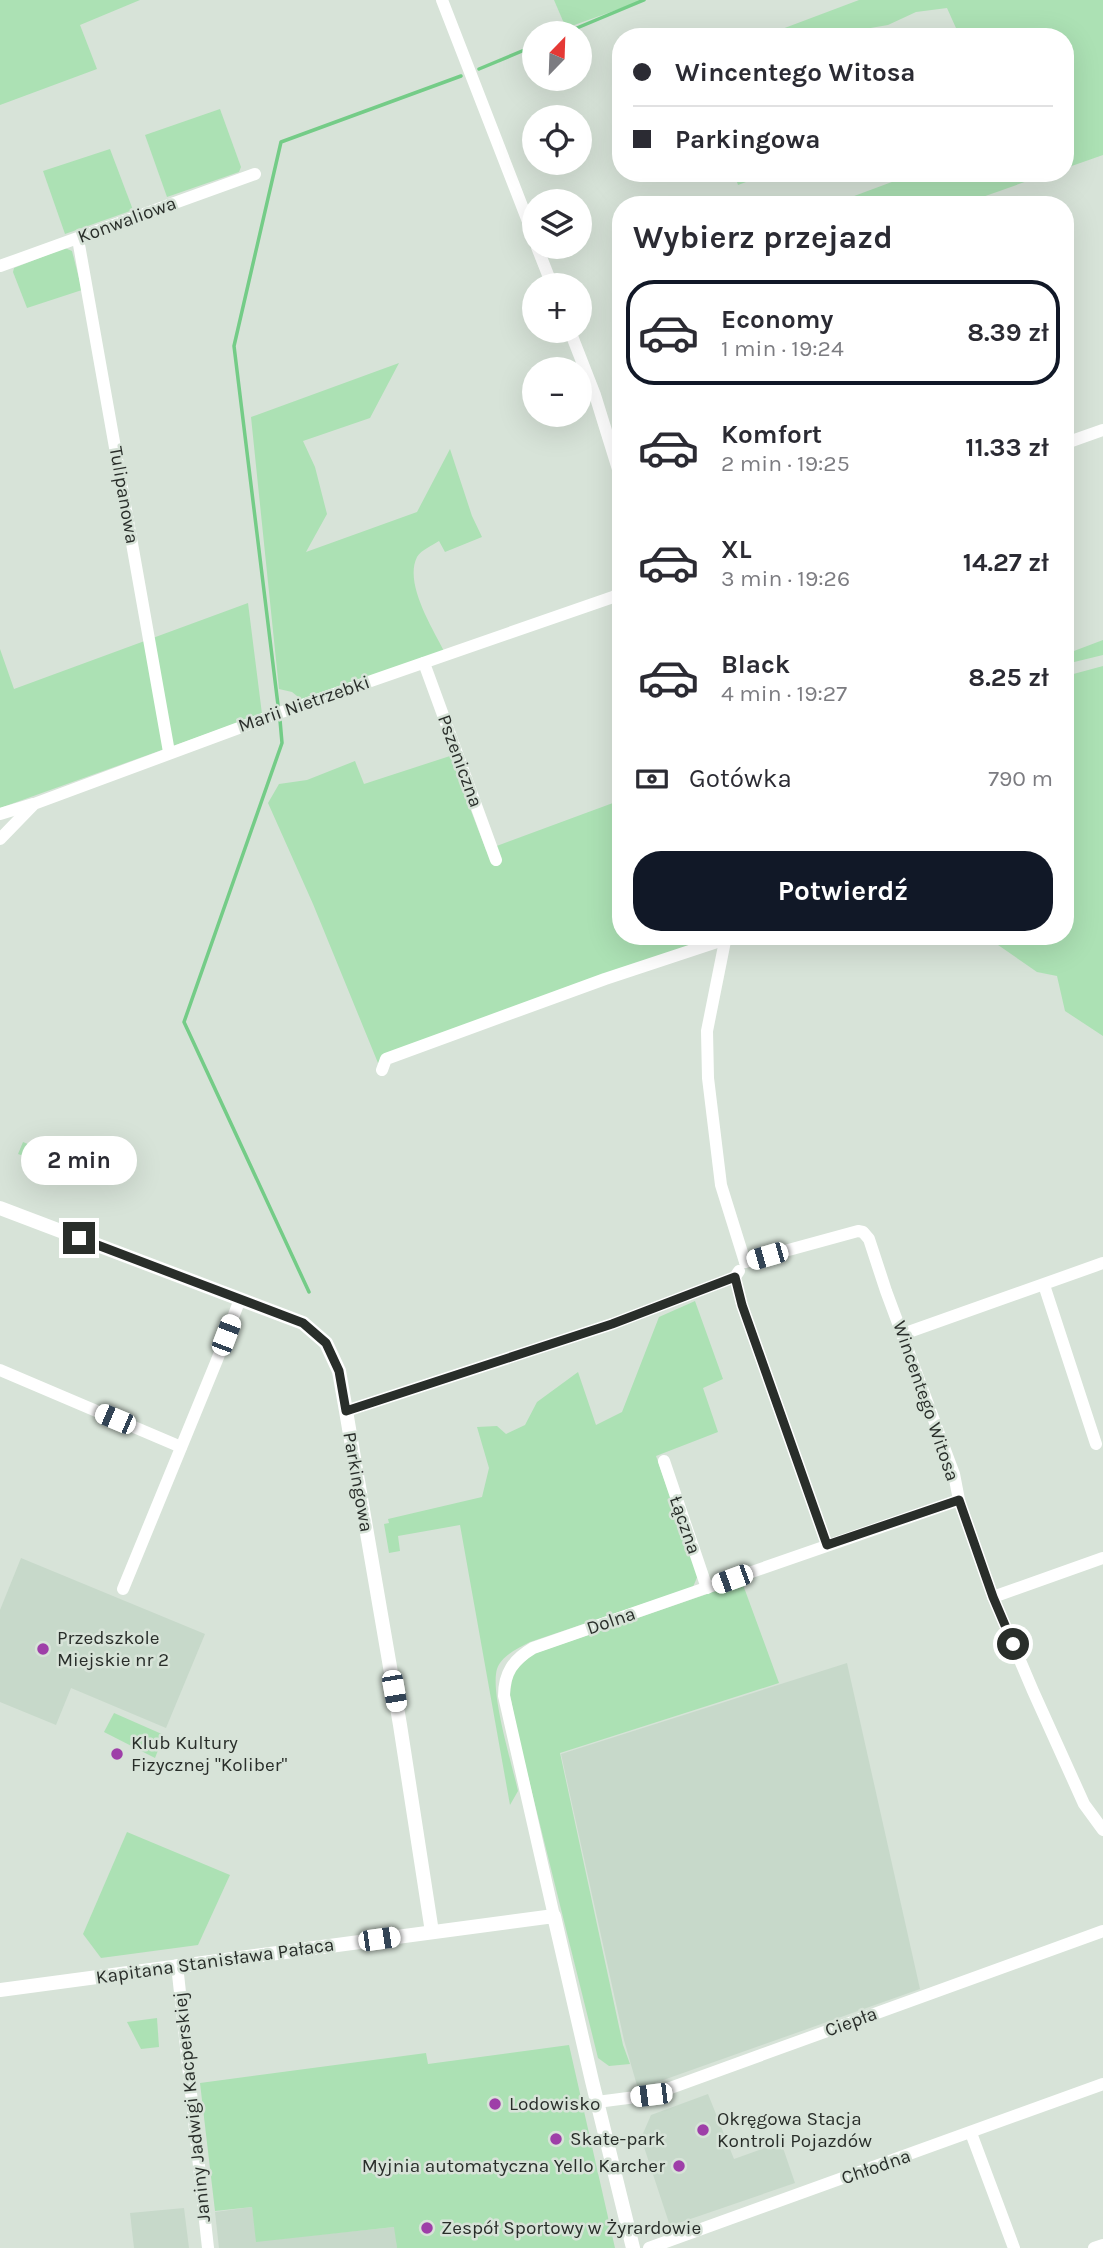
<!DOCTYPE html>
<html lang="pl">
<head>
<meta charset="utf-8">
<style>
  body { margin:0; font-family:Karla,sans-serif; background:#f2f2f3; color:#2b2b33; height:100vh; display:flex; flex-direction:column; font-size:26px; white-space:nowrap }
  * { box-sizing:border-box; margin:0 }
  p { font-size:23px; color:#7c7c81 }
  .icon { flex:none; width:38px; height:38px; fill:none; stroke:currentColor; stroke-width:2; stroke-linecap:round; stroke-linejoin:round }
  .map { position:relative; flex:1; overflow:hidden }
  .side { position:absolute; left:612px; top:196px; width:462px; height:749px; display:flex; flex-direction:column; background:#fff; border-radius:28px; box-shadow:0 7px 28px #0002 }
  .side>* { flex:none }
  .hud { position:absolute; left:612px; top:28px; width:462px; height:154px; border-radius:28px; box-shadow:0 7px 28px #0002; display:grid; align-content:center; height:154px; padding:0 21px; background:#fff }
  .needle { width:46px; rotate:23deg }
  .buttons { position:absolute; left:522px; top:21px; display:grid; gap:14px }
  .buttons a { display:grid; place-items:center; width:70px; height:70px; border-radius:50%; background:#fff; box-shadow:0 7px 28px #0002; font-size:35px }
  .end { position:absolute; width:32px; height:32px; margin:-16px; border:9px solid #292e2a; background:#fff; box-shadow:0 0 0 4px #fff }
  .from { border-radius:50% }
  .bubble { position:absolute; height:49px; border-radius:24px; background:#fff; box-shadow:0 7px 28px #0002; font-size:23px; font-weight:700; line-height:49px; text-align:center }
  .car { position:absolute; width:21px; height:42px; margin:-21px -10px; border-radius:9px; box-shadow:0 0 5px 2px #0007; background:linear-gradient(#fff 24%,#345 0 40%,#fff 0 76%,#345 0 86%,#fff 0) }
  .hud b { display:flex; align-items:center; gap:24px; height:66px; font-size:26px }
  .hud b+b { border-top:2px solid #e1e1e2 }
  .hud i { width:18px; height:18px; background:#2b2b33 }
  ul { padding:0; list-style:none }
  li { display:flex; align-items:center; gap:21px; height:105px; margin:0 14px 10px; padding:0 7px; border:4px solid transparent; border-radius:28px }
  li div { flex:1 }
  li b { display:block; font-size:26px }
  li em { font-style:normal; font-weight:700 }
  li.selected { border-color:#111827 }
  li>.icon { width:63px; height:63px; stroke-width:1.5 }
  h2 { padding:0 21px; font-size:32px; line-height:84px }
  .pay { display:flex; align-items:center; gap:18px; height:77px; padding:0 21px; font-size:26px }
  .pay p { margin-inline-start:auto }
  .primary-button { display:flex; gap:14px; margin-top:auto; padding:14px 21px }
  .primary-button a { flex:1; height:80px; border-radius:28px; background:#111827; color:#fff; font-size:28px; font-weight:700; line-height:80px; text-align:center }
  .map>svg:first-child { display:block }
</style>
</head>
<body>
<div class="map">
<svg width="1103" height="2248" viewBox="0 0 1103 2248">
  <rect width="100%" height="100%" fill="#d7e3d8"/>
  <!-- built -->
  <g fill="#c7d9ca">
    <path d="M 21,1558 L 205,1634 L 166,1728 L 71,1688 L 56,1725 L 0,1702 L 0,1610 Z"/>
    <path d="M 847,1663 L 920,1989 L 638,2089 L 624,2040 L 561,1754 Z"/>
    <path d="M 708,2094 L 734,2159 L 781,2142 L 795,2183 L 670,2226 L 641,2138 L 651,2115 Z"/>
    <path d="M 252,2207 L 257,2241 L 395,2227 L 397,2248 L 219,2248 L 215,2212 Z"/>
    <path d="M 184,2208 L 189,2248 L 134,2248 L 130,2213 Z"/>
  </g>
  <!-- green -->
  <g fill="#ace1b4">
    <path d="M 0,0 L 140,0 L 80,25 L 97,69 L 0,105 Z"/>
    <path d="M 554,0 L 644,0 L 566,28 Z"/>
    <path d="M 859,0 L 1103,0 L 1103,155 L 1066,168 L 1066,37 L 960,37 L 947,8 L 916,12 L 888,25 L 859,30 L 848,37 L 761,37 Z"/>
    <path d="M 220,109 L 241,167 L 239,172 L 167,197 L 145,135 Z"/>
    <path d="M 110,149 L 133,210 L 65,234 L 43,171 Z"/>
    <path d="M 734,173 L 770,173 L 738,185 Z"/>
    <path d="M 916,173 L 1050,173 L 960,205 L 830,205 Z"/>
    <path d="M 65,248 L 72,251 L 82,290 L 27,308 L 13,272 L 14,268 Z"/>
    <path d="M 399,363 L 370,418 L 303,441 L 315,467 L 327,514 L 306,552 L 417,512 L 450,449 L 472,516 L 482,537 L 445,552 L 439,541 C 433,545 421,550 417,557 C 404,583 432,627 444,651 L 302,700 L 292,692 L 279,689 L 251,417 Z"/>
    <path d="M 248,603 L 262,714 L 0,808 L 0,649 L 14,689 Z"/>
    <path d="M 1103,640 L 1103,655 L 1066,664 L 1066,654 Z"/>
    <path d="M 1103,666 L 1103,1036 L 1065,1011 L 1057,976 L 1037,972 L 985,936 L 1066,936 L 1066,676 Z"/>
    <path d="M 450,756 L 486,850 L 621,800 L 621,936 L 718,936 L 378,1063 L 313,904 L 268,803 L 279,784 L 307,780 L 355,761 L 364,784 Z"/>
    <path d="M 23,1142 L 40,1149 L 36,1156 L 29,1158 L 18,1154 Z"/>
    <path d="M 695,1301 L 723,1379 L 703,1388 L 718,1432 L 656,1456 L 698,1575 L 693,1587 L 530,1642 C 518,1648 501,1656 497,1669 C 490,1693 512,1764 518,1791 L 510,1805 L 460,1525 L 398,1536 L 400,1551 L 389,1553 L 384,1524 L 389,1523 L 388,1519 L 482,1497 L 489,1468 L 477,1427 L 497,1426 L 506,1434 L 525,1425 L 537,1402 L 578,1372 L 596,1425 L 622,1412 L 659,1317 Z"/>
    <path d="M 742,1582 L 779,1683 L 560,1753 L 623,2045 L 630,2064 L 609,2066 L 598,2058 L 517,1732 L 510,1694 L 513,1672 L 533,1654 Z"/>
    <path d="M 114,1713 L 164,1735 L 155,1758 L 104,1732 Z"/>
    <path d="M 127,1832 L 230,1875 L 198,1945 L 101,1958 L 83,1934 Z"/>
    <path d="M 157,2018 L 159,2047 L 141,2049 L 127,2022 Z"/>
    <path d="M 569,2045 L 615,2248 L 397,2248 L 394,2227 L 256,2242 L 252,2207 L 215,2211 L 200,2083 L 426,2053 L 428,2064 Z"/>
  </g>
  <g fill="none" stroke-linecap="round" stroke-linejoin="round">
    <!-- stream -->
    <g stroke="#74cc87" stroke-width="3.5">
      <path d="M 565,33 L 644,0"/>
      <path d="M 479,69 L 534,46"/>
      <path d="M 278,705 L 234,346 L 281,142 L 461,76"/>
      <path d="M 280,720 L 282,743 L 184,1022 L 309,1292"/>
    </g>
    <!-- minor -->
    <g stroke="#fff" stroke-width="12">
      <path d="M 442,0 L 534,237"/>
      <path d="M 78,239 L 169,752"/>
      <path d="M 537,247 L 552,285"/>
      <path d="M 0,266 L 255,174"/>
      <path d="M 570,331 L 595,395 L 621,479"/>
      <path d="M 1066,443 L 1103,430"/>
      <path d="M 424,663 L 496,860"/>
      <path d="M 0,814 L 33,804"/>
      <path d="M 0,839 L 34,804 L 279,713 L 613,597 L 621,592"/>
      <path d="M 726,936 L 707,1031 L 708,1078 L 721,1185 L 745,1262"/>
      <path d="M 382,1070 L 386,1059 L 605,979 L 726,939"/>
      <path d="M 745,1262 L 858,1231 L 863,1232 L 869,1239 L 886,1291 L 954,1474 L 959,1500 L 993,1597 L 1033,1691 L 1084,1804 L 1103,1830"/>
      <path d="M 739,1271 L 735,1277 L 742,1305 L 827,1545"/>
      <path d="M 1044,1285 L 1096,1444"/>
      <path d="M 903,1334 L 1103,1263"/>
      <path d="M 0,1370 L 181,1447"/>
      <path d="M 346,1411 L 612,1324 L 735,1277"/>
      <path d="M 664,1461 L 707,1588"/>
      <path d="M 123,1589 L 217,1360 L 240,1299"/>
      <path d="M 993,1597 L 1103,1558"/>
      <path d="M 554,1916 L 504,1696 C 504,1673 513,1660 533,1648 L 959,1500"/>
      <path d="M 177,1965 L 208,2248"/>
      <path d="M 597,2102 L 651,2095 L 1103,1931"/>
      <path d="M 971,2133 L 1014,2248"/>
      <path d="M 649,2248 L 1103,2084"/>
      <path d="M 1094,2248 L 1103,2245"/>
    </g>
    <!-- tertiary -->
    <g stroke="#fff" stroke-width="14">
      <path d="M 0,1208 L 303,1323 L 326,1343 L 339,1371 L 346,1411 L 400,1725 L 432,1932"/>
      <path d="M 0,1990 L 554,1916 L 592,2081 L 633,2248"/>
    </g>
  </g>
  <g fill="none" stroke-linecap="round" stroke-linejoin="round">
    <!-- route -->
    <path stroke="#292e2a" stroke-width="9" d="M 79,1238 L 303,1323 L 326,1343 L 339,1371 L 346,1411 L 612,1324 L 735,1277 L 742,1305 L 827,1545 L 959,1500 L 993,1597 L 1013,1644"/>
  </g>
  <!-- markers -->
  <g fill="#9e3fa8" stroke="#d7e3d8" stroke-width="2.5">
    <circle cx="43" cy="1649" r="7"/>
    <circle cx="117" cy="1754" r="7"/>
    <circle cx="495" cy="2104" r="7"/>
    <circle cx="703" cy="2130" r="7"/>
    <circle cx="556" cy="2139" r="7"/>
    <circle cx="679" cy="2166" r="7"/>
    <circle cx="427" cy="2228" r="7"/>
  </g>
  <g text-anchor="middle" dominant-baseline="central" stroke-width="5" stroke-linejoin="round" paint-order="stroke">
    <!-- street labels -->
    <g font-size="19" fill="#292e2a" stroke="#d7e3d8">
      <text transform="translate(127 220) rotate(-20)">Konwaliowa</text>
      <text transform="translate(124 495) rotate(80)">Tulipanowa</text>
      <text transform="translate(304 704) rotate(-19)">Marii Nietrzebki</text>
      <text transform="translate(460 761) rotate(70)">Pszeniczna</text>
      <text transform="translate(926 1401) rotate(71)">Wincentego Witosa</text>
      <text transform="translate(358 1482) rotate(80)">Parkingowa</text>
      <text transform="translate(685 1525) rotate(71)">Łączna</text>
      <text transform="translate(611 1621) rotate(-19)">Dolna</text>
      <text transform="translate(215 1961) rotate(-8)">Kapitana Stanisława Pałaca</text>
      <text transform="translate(851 2022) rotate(-20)">Ciepła</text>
      <text transform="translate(192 2107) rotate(-96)">Janiny Jadwigi Kacperskiej</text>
      <text transform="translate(876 2167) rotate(-19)">Chłodna</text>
    </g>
    <!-- poi labels -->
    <g font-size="19" fill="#292e2a" stroke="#d7e3d8" text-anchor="start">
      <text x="57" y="1638">Przedszkole<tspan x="57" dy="22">Miejskie nr 2</tspan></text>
      <text x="131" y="1743">Klub Kultury<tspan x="131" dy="22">Fizycznej "Koliber"</tspan></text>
      <text x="509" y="2104">Lodowisko</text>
      <text x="717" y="2119">Okręgowa Stacja<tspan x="717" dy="22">Kontroli Pojazdów</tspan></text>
      <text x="570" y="2139">Skate-park</text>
      <text x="665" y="2166" text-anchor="end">Myjnia automatyczna Yello Karcher</text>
      <text x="441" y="2228">Zespół Sportowy w Żyrardowie</text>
    </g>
  </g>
</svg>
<div class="buttons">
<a><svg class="needle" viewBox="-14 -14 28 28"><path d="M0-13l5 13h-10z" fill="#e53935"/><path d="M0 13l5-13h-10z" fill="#7c7c81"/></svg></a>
<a><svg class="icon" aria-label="locate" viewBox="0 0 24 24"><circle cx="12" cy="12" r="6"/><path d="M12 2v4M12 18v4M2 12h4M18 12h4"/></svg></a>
<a><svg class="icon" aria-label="layers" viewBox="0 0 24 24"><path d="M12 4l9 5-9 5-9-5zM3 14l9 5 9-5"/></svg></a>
<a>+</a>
<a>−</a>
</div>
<i class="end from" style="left:1013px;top:1644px"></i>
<i class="end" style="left:79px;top:1238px"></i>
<div class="bubble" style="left:21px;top:1136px;width:116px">2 min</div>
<i class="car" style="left:767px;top:1256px;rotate:254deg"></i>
<i class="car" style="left:226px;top:1335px;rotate:21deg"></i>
<i class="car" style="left:115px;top:1419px;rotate:293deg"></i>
<i class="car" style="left:732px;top:1579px;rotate:250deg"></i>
<i class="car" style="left:394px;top:1691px;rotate:170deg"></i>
<i class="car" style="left:379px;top:1939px;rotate:82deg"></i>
<i class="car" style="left:651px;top:2095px;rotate:263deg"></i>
<div class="hud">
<b><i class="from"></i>Wincentego Witosa</b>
<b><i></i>Parkingowa</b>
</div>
<section class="side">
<h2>Wybierz przejazd</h2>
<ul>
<li class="selected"><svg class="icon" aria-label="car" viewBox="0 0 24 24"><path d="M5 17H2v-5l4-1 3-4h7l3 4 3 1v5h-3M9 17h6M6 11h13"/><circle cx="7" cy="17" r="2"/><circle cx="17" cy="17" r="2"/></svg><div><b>Economy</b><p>1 min · 19:24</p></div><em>8.39 zł</em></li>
<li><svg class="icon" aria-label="car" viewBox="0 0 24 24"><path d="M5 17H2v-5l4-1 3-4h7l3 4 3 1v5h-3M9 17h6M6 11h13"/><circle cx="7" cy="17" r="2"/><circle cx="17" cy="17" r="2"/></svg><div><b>Komfort</b><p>2 min · 19:25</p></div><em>11.33 zł</em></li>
<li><svg class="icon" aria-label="car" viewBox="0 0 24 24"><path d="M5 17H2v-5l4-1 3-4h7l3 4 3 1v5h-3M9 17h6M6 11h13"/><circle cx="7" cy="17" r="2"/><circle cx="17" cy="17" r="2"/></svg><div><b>XL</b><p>3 min · 19:26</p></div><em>14.27 zł</em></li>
<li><svg class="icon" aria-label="car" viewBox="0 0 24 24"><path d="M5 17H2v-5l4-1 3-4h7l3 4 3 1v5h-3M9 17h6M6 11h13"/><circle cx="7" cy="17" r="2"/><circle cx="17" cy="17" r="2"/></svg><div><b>Black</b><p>4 min · 19:27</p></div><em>8.25 zł</em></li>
</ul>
<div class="pay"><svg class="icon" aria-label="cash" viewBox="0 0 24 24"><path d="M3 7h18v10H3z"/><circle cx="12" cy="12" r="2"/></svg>Gotówka<p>790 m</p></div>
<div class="primary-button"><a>Potwierdź</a></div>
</section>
</div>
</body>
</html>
